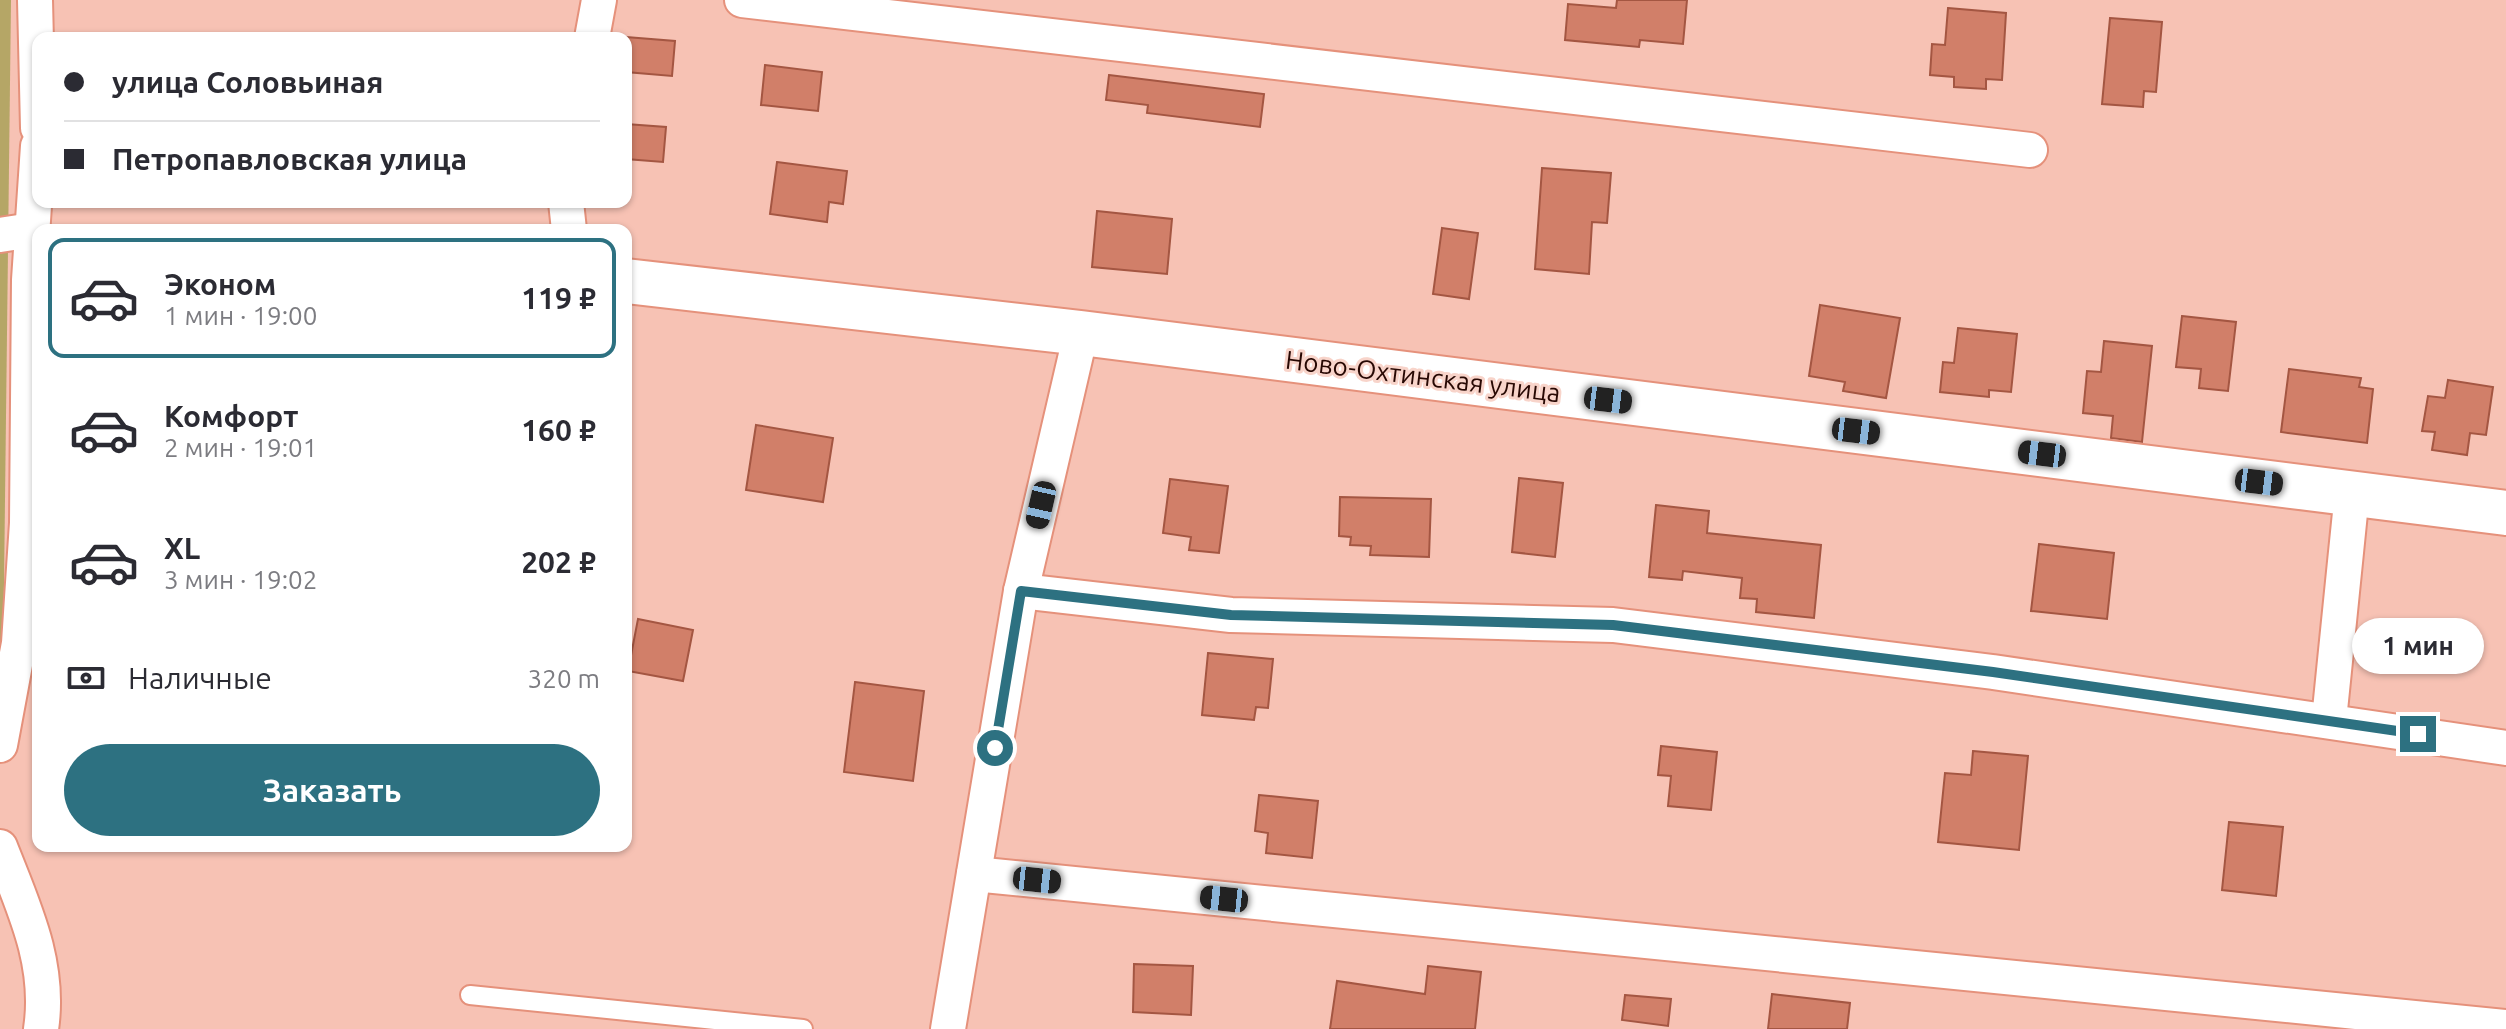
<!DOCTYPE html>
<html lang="ru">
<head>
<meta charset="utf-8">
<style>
  body { margin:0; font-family:Ubuntu,sans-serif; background:#f7f7f7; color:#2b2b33; height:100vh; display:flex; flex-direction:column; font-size:30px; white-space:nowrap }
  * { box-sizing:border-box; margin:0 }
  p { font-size:26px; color:#7c7c81 }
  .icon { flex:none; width:44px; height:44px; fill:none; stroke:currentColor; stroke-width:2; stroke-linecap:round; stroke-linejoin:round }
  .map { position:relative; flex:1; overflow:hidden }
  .panel { position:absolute; left:32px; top:224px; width:600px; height:628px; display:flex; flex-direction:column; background:#fff; border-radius:16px; box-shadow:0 2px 6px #0004 }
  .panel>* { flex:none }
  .banner { position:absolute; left:32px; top:32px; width:600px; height:176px; border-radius:16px; box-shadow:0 2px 6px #0004; display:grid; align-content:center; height:176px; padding:0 32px; background:#fff }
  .end { position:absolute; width:36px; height:36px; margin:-18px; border:10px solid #2d7181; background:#fff; box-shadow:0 0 0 4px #fff }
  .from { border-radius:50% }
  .bubble { position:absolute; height:56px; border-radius:28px; background:#fff; box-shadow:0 2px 6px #0004; font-size:26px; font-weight:700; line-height:56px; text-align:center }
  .car { position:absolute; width:24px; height:48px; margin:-24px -12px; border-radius:10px; box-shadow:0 0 6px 2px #0007; background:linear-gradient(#222 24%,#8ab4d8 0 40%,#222 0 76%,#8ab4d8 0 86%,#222 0) }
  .banner b { display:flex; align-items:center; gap:28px; height:76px; font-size:30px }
  .banner b+b { border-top:2px solid #e1e1e2 }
  .banner i { width:20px; height:20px; background:#2b2b33 }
  ul { padding:14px 0 0; list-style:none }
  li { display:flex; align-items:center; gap:24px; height:120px; margin:0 16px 12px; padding:0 16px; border:4px solid transparent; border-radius:16px }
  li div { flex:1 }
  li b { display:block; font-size:30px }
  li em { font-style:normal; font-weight:700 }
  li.active { border-color:#2d7181 }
  li>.icon { width:72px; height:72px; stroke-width:1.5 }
  .pay { display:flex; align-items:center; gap:20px; height:88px; padding:0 32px; font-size:30px }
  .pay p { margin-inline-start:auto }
  .primary-button { display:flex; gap:16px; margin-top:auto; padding:16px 32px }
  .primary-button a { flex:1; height:92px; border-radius:48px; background:#2d7181; color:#fff; font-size:32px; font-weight:700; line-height:92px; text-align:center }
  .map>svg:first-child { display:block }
</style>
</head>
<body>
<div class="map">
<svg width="2506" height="1029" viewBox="0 0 2506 1029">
  <rect width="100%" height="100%" fill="#f7c2b4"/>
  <!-- green -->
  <path fill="#b5a666" d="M 0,0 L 11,0 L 3,667 L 0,666 Z"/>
  <!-- building -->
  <g fill="#d17f69" stroke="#a45642" stroke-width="2">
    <path d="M 1617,0 L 1687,0 L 1683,44 L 1640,40 L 1639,47 L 1565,40 L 1568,4 L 1616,8 Z"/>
    <path d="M 1948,8 L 2006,13 L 2002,80 L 1986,79 L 1986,89 L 1954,87 L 1954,77 L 1930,75 L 1932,44 L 1945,45 Z"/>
    <path d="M 2110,18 L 2162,22 L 2156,92 L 2144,91 L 2143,107 L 2102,104 Z"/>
    <path d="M 626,37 L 675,41 L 672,76 L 626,72 Z"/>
    <path d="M 765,65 L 822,72 L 818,111 L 761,105 Z"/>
    <path d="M 1109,75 L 1264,94 L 1260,127 L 1147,113 L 1148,105 L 1106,100 Z"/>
    <path d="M 626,124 L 666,127 L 663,162 L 626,159 Z"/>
    <path d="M 777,162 L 847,171 L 843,204 L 829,202 L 827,222 L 770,214 Z"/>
    <path d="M 1542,168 L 1611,173 L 1607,223 L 1592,222 L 1589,274 L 1535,269 Z"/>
    <path d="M 1097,211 L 1172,219 L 1167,274 L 1092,267 Z"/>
    <path d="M 1442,228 L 1478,233 L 1469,299 L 1433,294 Z"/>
    <path d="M 1820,305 L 1900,318 L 1886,398 L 1843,391 L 1845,382 L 1809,376 Z"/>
    <path d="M 2182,316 L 2236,322 L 2228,391 L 2199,388 L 2201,369 L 2176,367 Z"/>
    <path d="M 1958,328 L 2017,334 L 2011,392 L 1989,390 L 1989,397 L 1940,392 L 1943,362 L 1954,363 Z"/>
    <path d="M 2104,341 L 2152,346 L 2142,442 L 2111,438 L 2113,416 L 2083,413 L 2087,371 L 2101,372 Z"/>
    <path d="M 2289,369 L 2361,378 L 2359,387 L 2373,389 L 2367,443 L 2281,432 Z"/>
    <path d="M 2448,380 L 2493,387 L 2486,435 L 2470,433 L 2467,455 L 2432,450 L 2435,432 L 2422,431 L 2428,396 L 2445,398 Z"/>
    <path d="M 756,425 L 833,438 L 823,502 L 746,490 Z"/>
    <path d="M 1519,478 L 1563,483 L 1555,557 L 1512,552 Z"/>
    <path d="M 1170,479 L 1228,486 L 1219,553 L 1189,550 L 1191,537 L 1163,533 Z"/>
    <path d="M 1340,497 L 1431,499 L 1429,557 L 1370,555 L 1371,546 L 1350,545 L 1351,537 L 1339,536 Z"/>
    <path d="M 1656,505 L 1709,511 L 1707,533 L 1821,545 L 1814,618 L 1756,612 L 1757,599 L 1740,598 L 1742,578 L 1683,571 L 1682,580 L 1649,577 Z"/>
    <path d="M 2039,544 L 2114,553 L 2107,619 L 2031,611 Z"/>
    <path d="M 638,619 L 693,630 L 683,681 L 628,671 Z"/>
    <path d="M 1208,653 L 1273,659 L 1268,708 L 1256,707 L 1254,720 L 1202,715 Z"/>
    <path d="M 855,682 L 924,691 L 913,781 L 844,772 Z"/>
    <path d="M 1661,746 L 1717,752 L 1711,810 L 1668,806 L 1671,776 L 1658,775 Z"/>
    <path d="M 1973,751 L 2028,756 L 2019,850 L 1938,842 L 1945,773 L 1971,775 Z"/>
    <path d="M 1259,795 L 1318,801 L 1312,858 L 1266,853 L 1268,833 L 1255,831 Z"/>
    <path d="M 2229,822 L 2283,827 L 2276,896 L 2222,890 Z"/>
    <path d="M 1134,964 L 1193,966 L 1191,1015 L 1133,1012 Z"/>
    <path d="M 1428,966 L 1481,972 L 1475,1029 L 1330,1029 L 1337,981 L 1425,994 Z"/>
    <path d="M 1772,994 L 1850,1003 L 1847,1029 L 1768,1029 Z"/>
    <path d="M 1625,995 L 1671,999 L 1668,1026 L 1622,1020 Z"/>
  </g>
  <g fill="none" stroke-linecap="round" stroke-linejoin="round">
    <defs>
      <path id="lane" d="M 470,995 L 803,1029"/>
      <g id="street">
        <path d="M 35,0 L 38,128"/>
        <path d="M 742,0 L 2030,150"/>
        <path d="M 592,38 L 599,0"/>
        <path d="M 566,202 L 569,230"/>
        <path d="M 0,235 L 32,230"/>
        <path d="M 1021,591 L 1231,615 L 1613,625 L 1993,672 L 2506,748"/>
        <path d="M 2329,720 L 2352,493"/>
        <path d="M 0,745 L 19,643 L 27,523 L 29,280 L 38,146"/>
        <path d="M 0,847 C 23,906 51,963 41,1029"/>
        <path d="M 974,874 L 2506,1027"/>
        <path d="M 948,1029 L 1021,591 L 1081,333"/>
      </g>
      <path id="secondary" d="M 626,281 L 1081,333 L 2506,513"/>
    </defs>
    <!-- lane casing -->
    <use href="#lane" stroke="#e5917b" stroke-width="22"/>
    <!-- street casing -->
    <use href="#street" stroke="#e5917b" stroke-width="38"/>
    <!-- secondary casing -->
    <use href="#secondary" stroke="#e5917b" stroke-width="48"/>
    <!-- lane -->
    <use href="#lane" stroke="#fff" stroke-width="18"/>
    <!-- street -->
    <use href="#street" stroke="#fff" stroke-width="34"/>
    <!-- secondary -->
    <use href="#secondary" stroke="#fff" stroke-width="44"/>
  </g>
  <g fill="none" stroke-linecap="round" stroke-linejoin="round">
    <!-- route -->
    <path stroke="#2d7181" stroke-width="10" d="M 995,748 L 1021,591 L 1231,615 L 1613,625 L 1993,672 L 2418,734"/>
  </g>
  <g text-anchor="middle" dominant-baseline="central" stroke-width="6" stroke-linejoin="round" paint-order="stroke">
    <!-- street labels -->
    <g font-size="26" fill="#270803" stroke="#f8d4ca">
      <text transform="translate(1423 376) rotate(7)">Ново-Охтинская улица</text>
    </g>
  </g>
</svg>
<i class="end from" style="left:995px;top:748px"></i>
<i class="end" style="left:2418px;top:734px"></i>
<div class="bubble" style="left:2352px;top:618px;width:132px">1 мин</div>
<i class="car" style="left:1608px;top:400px;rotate:97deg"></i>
<i class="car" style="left:1856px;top:431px;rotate:97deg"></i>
<i class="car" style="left:2042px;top:454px;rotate:277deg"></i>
<i class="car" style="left:2259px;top:482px;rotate:97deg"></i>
<i class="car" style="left:1041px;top:505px;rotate:193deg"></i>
<i class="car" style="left:1037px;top:880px;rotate:96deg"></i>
<i class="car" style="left:1224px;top:899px;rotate:276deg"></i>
<div class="banner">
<b><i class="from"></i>улица Соловьиная</b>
<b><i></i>Петропавловская улица</b>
</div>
<section class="panel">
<ul>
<li class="active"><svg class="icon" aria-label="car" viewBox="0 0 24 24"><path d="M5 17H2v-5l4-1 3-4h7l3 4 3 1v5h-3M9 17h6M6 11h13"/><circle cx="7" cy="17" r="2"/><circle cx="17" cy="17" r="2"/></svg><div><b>Эконом</b><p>1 мин · 19:00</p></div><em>119 ₽</em></li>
<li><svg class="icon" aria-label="car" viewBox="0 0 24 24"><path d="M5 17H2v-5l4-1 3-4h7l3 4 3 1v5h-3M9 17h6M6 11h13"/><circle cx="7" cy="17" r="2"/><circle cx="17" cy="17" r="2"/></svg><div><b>Комфорт</b><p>2 мин · 19:01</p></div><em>160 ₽</em></li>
<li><svg class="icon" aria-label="car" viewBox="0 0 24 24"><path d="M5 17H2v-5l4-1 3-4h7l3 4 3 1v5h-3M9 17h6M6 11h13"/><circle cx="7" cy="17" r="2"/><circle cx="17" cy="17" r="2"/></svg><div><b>XL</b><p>3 мин · 19:02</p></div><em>202 ₽</em></li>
</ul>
<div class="pay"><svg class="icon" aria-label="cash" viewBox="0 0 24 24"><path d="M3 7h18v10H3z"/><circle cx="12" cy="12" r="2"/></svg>Наличные<p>320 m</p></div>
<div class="primary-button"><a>Заказать</a></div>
</section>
</div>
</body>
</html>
